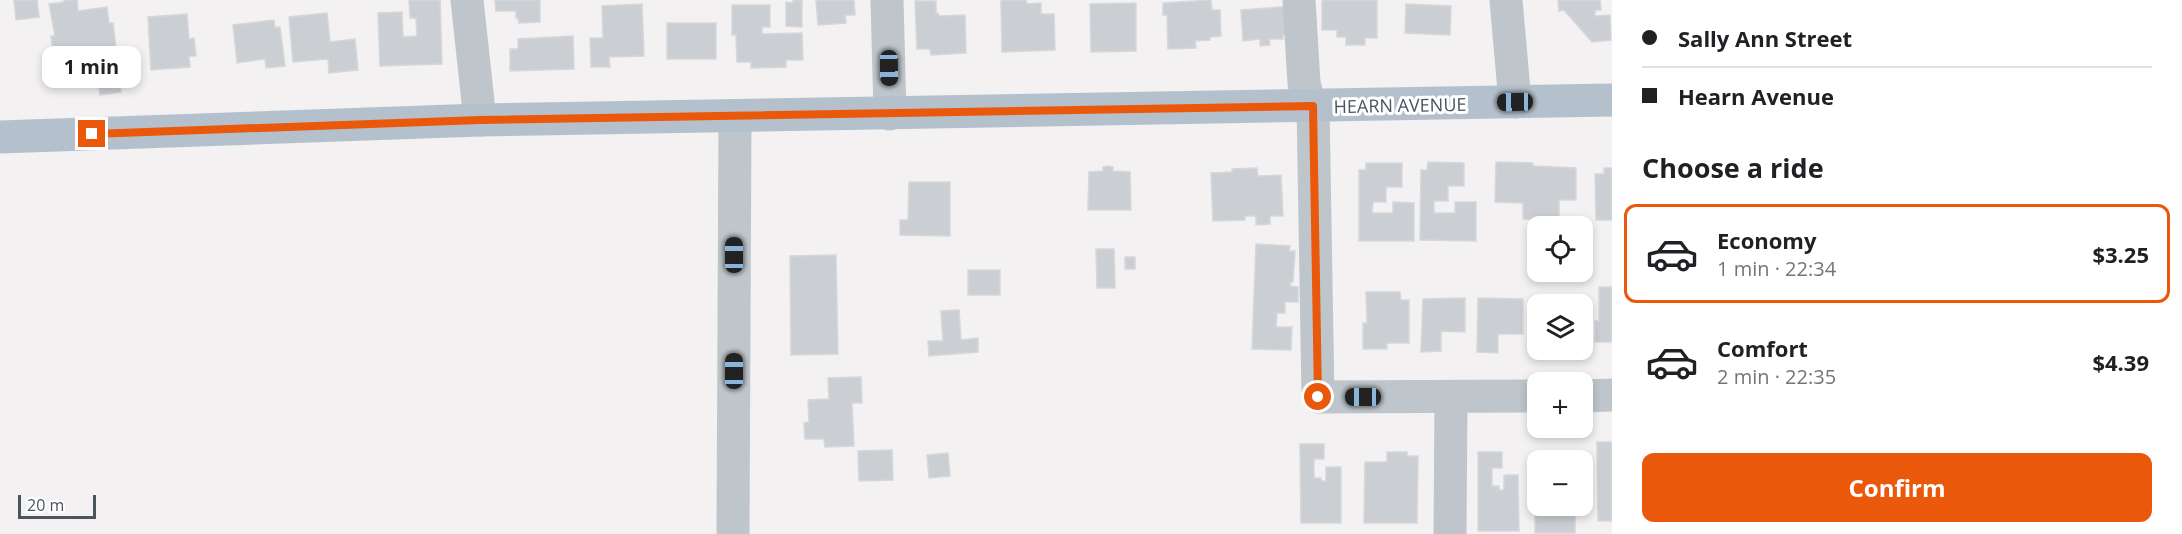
<!DOCTYPE html>
<html lang="en">
<head>
<meta charset="utf-8">
<style>
  body { margin:0; font-family:"Open Sans",sans-serif; background:#f2f2f2; color:#202124; height:100vh; display:flex; flex-direction:column; font-size:22px; white-space:nowrap }
  * { box-sizing:border-box; margin:0 }
  p { font-size:20px; color:#757577 }
  .icon { flex:none; width:33px; height:33px; fill:none; stroke:currentColor; stroke-width:2; stroke-linecap:round; stroke-linejoin:round }
  .map { position:relative; flex:1; overflow:hidden }
  .sheet { display:flex; flex-direction:column; background:#fff; width:570px }
  .sheet>* { flex:none }
  .banner { display:grid; align-content:center; height:132px; padding:0 30px; background:#fff }
  .tools { position:absolute; left:1527px; top:216px; display:grid; gap:12px }
  .tools a { display:grid; place-items:center; width:66px; height:66px; border-radius:12px; background:#fff; box-shadow:0 3px 9px #0003; font-size:30px }
  .scale { position:absolute; left:18px; bottom:15px; width:78px; box-sizing:border-box; padding-left:6px; border:3px solid #4a555c; border-top:0; font-size:16px; line-height:21px; white-space:nowrap; color:#4a555c; -webkit-text-stroke:4px #fff; paint-order:stroke }
  .end { position:absolute; width:27px; height:27px; margin:-14px; border:8px solid #ea580c; background:#fff; box-shadow:0 0 0 3px #fff }
  .from { border-radius:50% }
  .bubble { position:absolute; height:42px; border-radius:12px; background:#fff; box-shadow:0 3px 9px #0003; font-size:20px; font-weight:700; line-height:42px; text-align:center }
  .car { position:absolute; width:18px; height:36px; margin:-18px -9px; border-radius:8px; box-shadow:0 0 4px 2px #0007; background:linear-gradient(#222 24%,#8ab4d8 0 40%,#222 0 76%,#8ab4d8 0 86%,#222 0) }
  .banner b { display:flex; align-items:center; gap:21px; height:57px; font-size:22px }
  .banner b+b { border-top:2px solid #e0e0e0 }
  .banner i { width:15px; height:15px; background:#202124 }
  ul { padding:0; list-style:none }
  li { display:flex; align-items:center; gap:18px; height:99px; margin:0 12px 9px; padding:0 18px; border:3px solid transparent; border-radius:12px }
  li div { flex:1 }
  li b { display:block; font-size:22px }
  li em { font-style:normal; font-weight:700 }
  li.current { border-color:#ea580c }
  li>.icon { width:54px; height:54px; stroke-width:1.5 }
  h2 { padding:0 30px; font-size:27px; line-height:72px }
  .action { display:flex; gap:12px; margin-top:auto; padding:12px 30px }
  .action a { flex:1; height:69px; border-radius:12px; background:#ea580c; color:#fff; font-size:24px; font-weight:700; line-height:69px; text-align:center }
  main { display:flex; flex:1; min-height:0 }
  .map>svg:first-child { display:block }
</style>
</head>
<body>
<main>
<div class="map">
<svg width="1612" height="534" viewBox="0 0 1612 534">
  <rect width="100%" height="100%" fill="#f3f1f1"/>
  <!-- building -->
  <g fill="#cbced3" stroke="#d5d7db" stroke-width="1.5">
    <path d="M 14,0 L 37,0 L 39,17 L 16,20 Z"/>
    <path d="M 64,0 L 77,0 L 78,11 L 107,7 L 109,23 L 113,23 L 121,92 L 100,95 L 97,75 L 77,78 L 76,74 L 56,76 L 51,36 L 55,36 L 49,4 L 64,2 Z"/>
    <path d="M 409,0 L 440,0 L 442,64 L 380,66 L 378,13 L 402,12 L 403,37 L 417,36 L 416,18 L 410,18 Z"/>
    <path d="M 495,0 L 540,0 L 540,22 L 519,23 L 518,18 L 516,18 L 516,11 L 496,11 Z"/>
    <path d="M 793,0 L 802,0 L 802,27 L 786,26 L 786,2 L 793,3 Z"/>
    <path d="M 816,0 L 854,0 L 855,15 L 845,15 L 846,23 L 818,25 Z"/>
    <path d="M 1001,0 L 1026,0 L 1027,4 L 1041,3 L 1041,14 L 1054,14 L 1055,50 L 1002,52 Z"/>
    <path d="M 1211,0 L 1212,10 L 1220,10 L 1221,36 L 1210,37 L 1210,40 L 1195,41 L 1196,48 L 1168,49 L 1167,15 L 1163,15 L 1163,3 Z"/>
    <path d="M 1322,0 L 1377,0 L 1377,38 L 1365,38 L 1365,45 L 1346,45 L 1346,37 L 1337,37 L 1337,30 L 1322,30 Z"/>
    <path d="M 1558,0 L 1600,0 L 1601,10 L 1595,10 L 1595,16 L 1610,15 L 1611,40 L 1592,42 L 1564,10 L 1559,11 Z"/>
    <path d="M 915,1 L 936,1 L 936,12 L 940,16 L 965,15 L 966,53 L 931,55 L 930,49 L 917,49 Z"/>
    <path d="M 1136,3 L 1136,51 L 1091,52 L 1090,4 Z"/>
    <path d="M 642,4 L 644,56 L 609,57 L 610,67 L 591,67 L 590,38 L 603,38 L 602,6 Z"/>
    <path d="M 1406,4 L 1451,6 L 1450,35 L 1405,33 Z"/>
    <path d="M 732,5 L 770,5 L 770,27 L 762,27 L 762,34 L 802,33 L 803,60 L 786,60 L 786,67 L 751,68 L 751,62 L 737,62 L 736,35 L 732,35 Z"/>
    <path d="M 1294,6 L 1296,34 L 1283,35 L 1283,39 L 1269,39 L 1270,45 L 1260,46 L 1260,39 L 1243,41 L 1241,10 Z"/>
    <path d="M 327,13 L 330,42 L 355,39 L 358,70 L 329,73 L 328,59 L 293,62 L 289,17 Z"/>
    <path d="M 187,14 L 189,39 L 194,38 L 196,56 L 189,56 L 190,67 L 151,70 L 148,17 Z"/>
    <path d="M 274,20 L 275,28 L 280,27 L 285,66 L 266,68 L 265,59 L 237,63 L 233,25 Z"/>
    <rect x="667" y="23" width="49" height="36"/>
    <path d="M 573,36 L 574,69 L 510,71 L 510,49 L 518,49 L 518,39 Z"/>
    <path d="M 1428,162 L 1464,163 L 1464,186 L 1448,186 L 1448,201 L 1434,201 L 1434,213 L 1455,213 L 1455,202 L 1476,202 L 1476,241 L 1420,240 L 1421,170 L 1427,170 Z"/>
    <path d="M 1496,162 L 1533,163 L 1533,166 L 1576,168 L 1576,200 L 1559,200 L 1559,220 L 1523,219 L 1523,203 L 1495,202 Z"/>
    <path d="M 1366,163 L 1402,163 L 1402,187 L 1386,187 L 1386,202 L 1373,202 L 1372,213 L 1393,213 L 1393,202 L 1414,203 L 1414,241 L 1359,241 L 1359,170 L 1366,170 Z"/>
    <path d="M 1107,166 L 1113,167 L 1113,171 L 1130,172 L 1131,210 L 1088,210 L 1089,172 L 1103,171 L 1103,167 Z"/>
    <path d="M 1257,168 L 1258,176 L 1281,175 L 1283,216 L 1270,216 L 1270,224 L 1256,225 L 1256,216 L 1245,216 L 1245,220 L 1213,221 L 1211,173 L 1232,172 L 1232,169 Z"/>
    <path d="M 1604,168 L 1612,168 L 1612,220 L 1596,220 L 1595,174 L 1604,174 Z"/>
    <path d="M 909,182 L 950,182 L 950,236 L 900,235 L 900,220 L 908,220 Z"/>
    <path d="M 1256,244 L 1290,246 L 1289,251 L 1295,251 L 1293,282 L 1291,282 L 1290,286 L 1298,287 L 1298,302 L 1285,302 L 1285,313 L 1277,313 L 1276,327 L 1292,327 L 1291,350 L 1252,349 Z"/>
    <path d="M 1096,249 L 1114,249 L 1115,288 L 1097,288 Z"/>
    <path d="M 836,255 L 838,354 L 791,355 L 790,256 Z"/>
    <rect x="1125" y="257" width="10" height="12"/>
    <rect x="968" y="270" width="32" height="25"/>
    <path d="M 1599,287 L 1612,287 L 1612,342 L 1595,342 L 1595,321 L 1599,321 Z"/>
    <path d="M 1366,292 L 1400,292 L 1401,300 L 1409,300 L 1409,343 L 1387,343 L 1387,349 L 1363,349 L 1363,323 L 1367,323 Z"/>
    <path d="M 1537,295 L 1580,295 L 1580,304 L 1538,304 L 1538,346 Z"/>
    <path d="M 1465,298 L 1465,332 L 1441,331 L 1441,351 L 1421,352 L 1423,299 Z"/>
    <path d="M 1478,298 L 1523,299 L 1523,334 L 1498,334 L 1498,353 L 1477,352 Z"/>
    <path d="M 959,310 L 961,340 L 978,338 L 978,352 L 929,356 L 928,341 L 943,341 L 941,311 Z"/>
    <path d="M 861,377 L 862,403 L 852,403 L 854,446 L 825,447 L 824,439 L 805,439 L 804,423 L 809,422 L 808,400 L 829,399 L 828,378 Z"/>
    <path d="M 1597,442 L 1612,442 L 1612,521 L 1598,521 Z"/>
    <path d="M 1300,444 L 1324,444 L 1324,459 L 1314,459 L 1314,478 L 1321,478 L 1321,481 L 1326,481 L 1326,467 L 1341,467 L 1341,523 L 1301,523 Z"/>
    <path d="M 892,450 L 893,480 L 859,481 L 858,451 Z"/>
    <path d="M 1387,452 L 1407,452 L 1407,456 L 1418,456 L 1417,523 L 1364,523 L 1365,462 L 1387,462 Z"/>
    <path d="M 1478,452 L 1502,452 L 1502,468 L 1492,468 L 1492,486 L 1499,486 L 1499,490 L 1504,490 L 1504,475 L 1518,475 L 1519,531 L 1478,531 Z"/>
    <path d="M 948,453 L 950,476 L 929,478 L 927,455 Z"/>
    <rect x="1551" y="454" width="24" height="6"/>
    <path d="M 1535,478 L 1538,478 L 1538,506 L 1575,506 L 1575,533 L 1535,533 Z"/>
  </g>
  <g fill="none" stroke-linecap="round" stroke-linejoin="round">
    <!-- minor -->
    <g stroke="#bec6cc" stroke-width="33">
      <path d="M 467,0 L 480,120"/>
      <path d="M 887,0 L 890,114"/>
      <path d="M 1299,0 L 1304,83 L 1307,95 L 1313,106 L 1318,397 L 1538,396"/>
      <path d="M 1506,0 L 1515,102"/>
      <path d="M 1582,396 L 1612,395"/>
      <path d="M 733,534 L 735,116"/>
      <path d="M 1450,534 L 1451,397"/>
    </g>
    <!-- major -->
    <path stroke="#b4c1cc" stroke-width="33" d="M 0,137 L 480,120 L 1612,100"/>
  </g>
  <g fill="none" stroke-linecap="round" stroke-linejoin="round">
    <!-- route -->
    <path stroke="#ea580c" stroke-width="8" d="M 92,134 L 480,120 L 1313,106 L 1318,397"/>
  </g>
  <g text-anchor="middle" dominant-baseline="central" stroke-width="6" stroke-linejoin="round" paint-order="stroke">
    <!-- street labels -->
    <g font-size="18" fill="#4a555c" stroke="#fff">
      <text transform="translate(1400 105) rotate(-1)">HEARN AVENUE</text>
    </g>
  </g>
</svg>
<div class="tools">
<a><svg class="icon" aria-label="locate" viewBox="0 0 24 24"><circle cx="12" cy="12" r="6"/><path d="M12 2v4M12 18v4M2 12h4M18 12h4"/></svg></a>
<a><svg class="icon" aria-label="layers" viewBox="0 0 24 24"><path d="M12 4l9 5-9 5-9-5zM3 14l9 5 9-5"/></svg></a>
<a>+</a>
<a>−</a>
</div>
<div class="scale">20 m</div>
<i class="end from" style="left:1318px;top:397px"></i>
<i class="end" style="left:92px;top:134px"></i>
<div class="bubble" style="left:42px;top:46px;width:99px">1 min</div>
<i class="car" style="left:889px;top:68px;rotate:179deg"></i>
<i class="car" style="left:1515px;top:102px;rotate:269deg"></i>
<i class="car" style="left:734px;top:255px;rotate:0deg"></i>
<i class="car" style="left:734px;top:371px;rotate:0deg"></i>
<i class="car" style="left:1363px;top:397px;rotate:270deg"></i>
</div>
<section class="sheet">
<div class="banner">
<b><i class="from"></i>Sally Ann Street</b>
<b><i></i>Hearn Avenue</b>
</div>
<h2>Choose a ride</h2>
<ul>
<li class="current"><svg class="icon" aria-label="car" viewBox="0 0 24 24"><path d="M5 17H2v-5l4-1 3-4h7l3 4 3 1v5h-3M9 17h6M6 11h13"/><circle cx="7" cy="17" r="2"/><circle cx="17" cy="17" r="2"/></svg><div><b>Economy</b><p>1 min · 22:34</p></div><em>$3.25</em></li>
<li><svg class="icon" aria-label="car" viewBox="0 0 24 24"><path d="M5 17H2v-5l4-1 3-4h7l3 4 3 1v5h-3M9 17h6M6 11h13"/><circle cx="7" cy="17" r="2"/><circle cx="17" cy="17" r="2"/></svg><div><b>Comfort</b><p>2 min · 22:35</p></div><em>$4.39</em></li>
</ul>
<div class="action"><a>Confirm</a></div>
</section>
</main>
</body>
</html>
